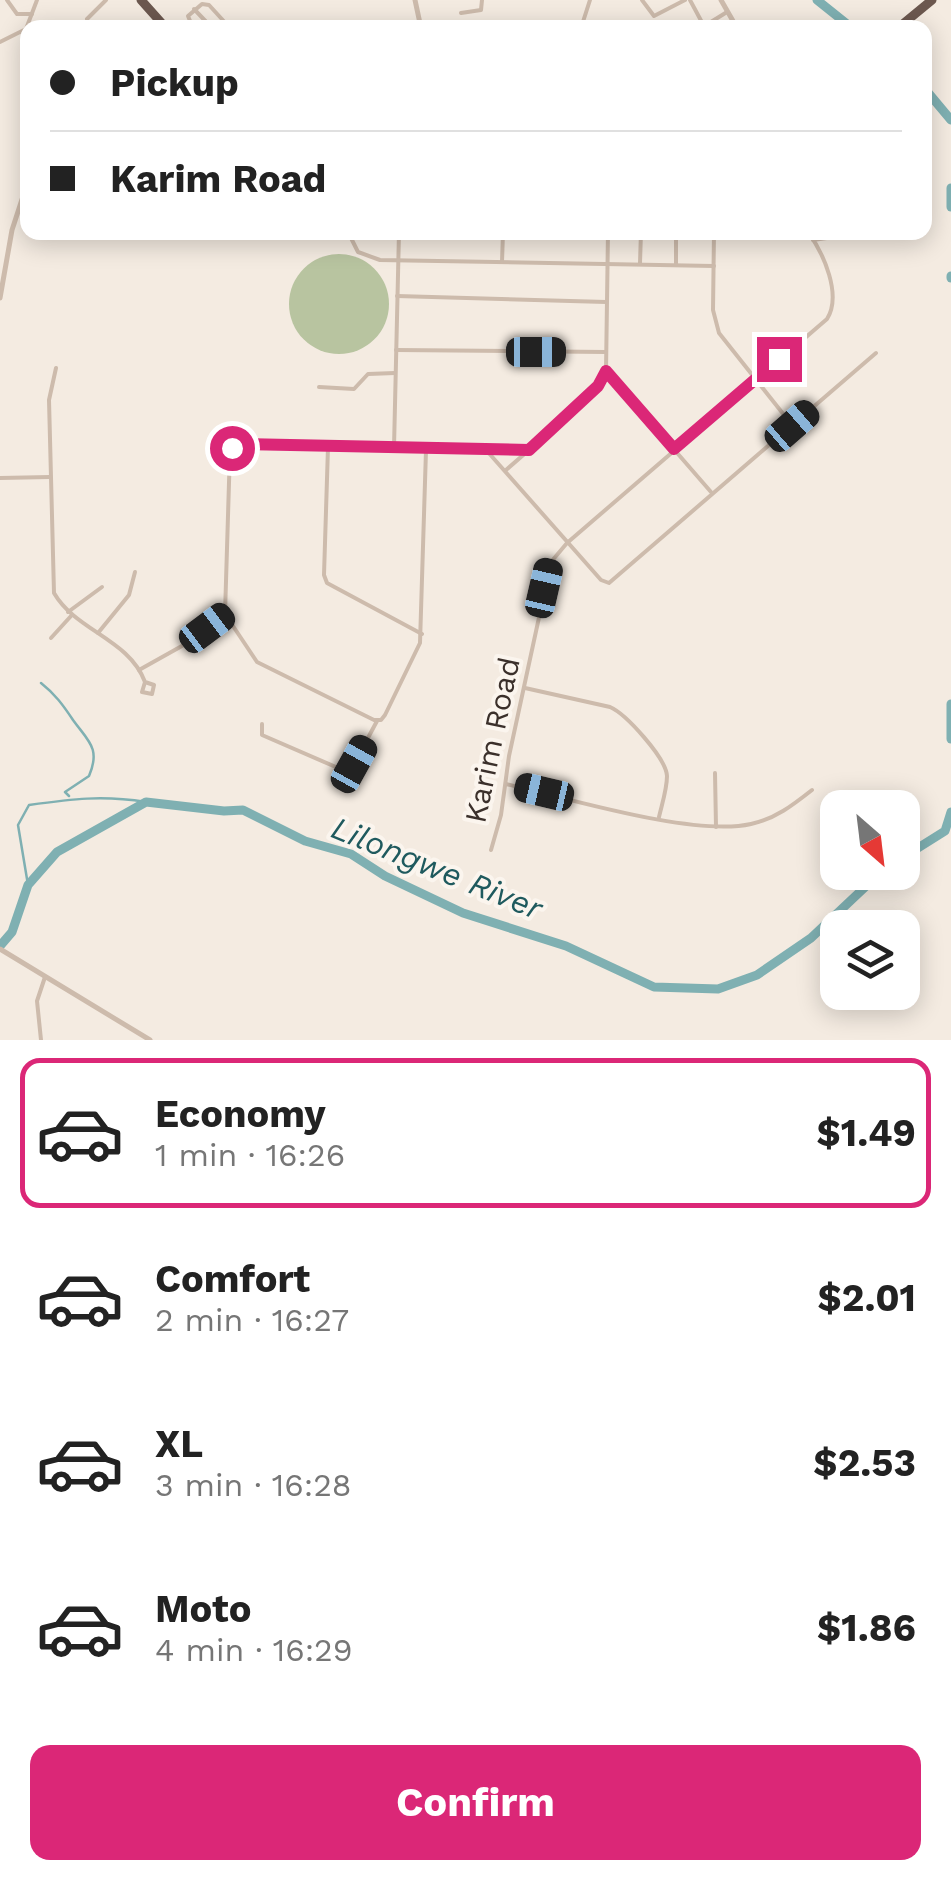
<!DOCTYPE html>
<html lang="en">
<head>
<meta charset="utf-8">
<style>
  body { margin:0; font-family:"Work Sans",sans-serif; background:#f2f2f2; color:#222; height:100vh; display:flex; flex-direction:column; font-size:38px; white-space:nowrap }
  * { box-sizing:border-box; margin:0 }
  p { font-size:32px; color:#767676 }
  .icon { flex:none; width:55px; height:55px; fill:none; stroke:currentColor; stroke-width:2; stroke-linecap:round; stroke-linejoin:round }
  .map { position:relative; height:1040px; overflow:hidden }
  .sheet { display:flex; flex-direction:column; background:#fff; flex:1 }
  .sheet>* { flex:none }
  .top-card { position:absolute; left:20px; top:20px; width:912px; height:220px; border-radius:20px; box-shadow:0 5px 25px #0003; display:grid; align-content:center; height:220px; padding:0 30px; background:#fff }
  .needle { width:65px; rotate:152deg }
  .controls { position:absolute; left:820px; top:790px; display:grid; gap:20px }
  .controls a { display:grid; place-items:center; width:100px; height:100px; border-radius:20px; background:#fff; box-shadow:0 5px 25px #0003; font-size:50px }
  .end { position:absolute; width:45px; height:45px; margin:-22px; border:12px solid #db2777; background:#fff; box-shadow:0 0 0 5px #fff }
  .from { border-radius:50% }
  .car { position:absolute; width:30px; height:60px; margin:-30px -15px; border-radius:12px; box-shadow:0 0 8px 2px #0007; background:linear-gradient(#222 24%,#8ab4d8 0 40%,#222 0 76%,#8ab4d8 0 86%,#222 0) }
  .top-card b { display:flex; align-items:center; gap:35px; height:95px; font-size:38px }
  .top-card b+b { border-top:2px solid #e0e0e0 }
  .top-card i { width:25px; height:25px; background:#222 }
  ul { padding:18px 0 0; list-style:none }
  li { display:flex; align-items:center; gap:30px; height:150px; margin:0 20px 15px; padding:0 10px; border:5px solid transparent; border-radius:20px }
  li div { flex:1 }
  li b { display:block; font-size:38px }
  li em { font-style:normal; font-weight:700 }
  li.current { border-color:#db2777 }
  li>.icon { width:90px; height:90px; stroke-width:1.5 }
  .cta { display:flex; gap:20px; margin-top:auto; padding:20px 30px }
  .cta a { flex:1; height:115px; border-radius:20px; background:#db2777; color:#fff; font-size:40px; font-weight:700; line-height:115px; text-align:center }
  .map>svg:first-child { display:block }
</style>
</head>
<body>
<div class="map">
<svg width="951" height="1040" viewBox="0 0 951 1040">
  <rect width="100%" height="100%" fill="#f4ebe1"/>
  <!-- green -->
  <circle fill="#b8c4a0" cx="339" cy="304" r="50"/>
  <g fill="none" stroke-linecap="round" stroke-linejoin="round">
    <!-- stream -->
    <g stroke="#7fb0b2" stroke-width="2.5">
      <path d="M 41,683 C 55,694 63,705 73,720 C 88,741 101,748 89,776 L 65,792 L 69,796"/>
      <path d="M 28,885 L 18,825 L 29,805 C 72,799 102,795 146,802"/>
    </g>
    <!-- river -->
    <g stroke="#7fb0b2" stroke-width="9">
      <path d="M 817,0 L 852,28"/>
      <path d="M 925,89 L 951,120"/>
      <path d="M 951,188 L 951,207"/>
      <path d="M 951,276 L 951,278"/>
      <path d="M 951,704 L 951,739"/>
      <path d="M 902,858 L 945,831 L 951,812"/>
      <path d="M 0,946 L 12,932 L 28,885 L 57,852 L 146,802 L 224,811 L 243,810 L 305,841 L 351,854 L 385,876 L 463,913 L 566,946 L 654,987 L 718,989 L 757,975 L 811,938 L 881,872"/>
    </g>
    <!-- pedestrian -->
    <path stroke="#cdbbac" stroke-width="4" d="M 813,240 L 868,232"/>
    <!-- minor -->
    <g stroke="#cdbbac" stroke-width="4">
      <path d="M 7,0 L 17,14 L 32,14"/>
      <path d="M 642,0 L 654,16 L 685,0"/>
      <path d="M 690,0 L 705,28"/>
      <path d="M 194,9 L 212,28"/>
      <path d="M 461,13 L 481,10 L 482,0"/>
      <path d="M 87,19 L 106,0"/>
      <path d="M 706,25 L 727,12"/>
      <path d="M 193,28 L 188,16 L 202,4 L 209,5 L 230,28"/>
      <path d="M 581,28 L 590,0"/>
      <path d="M 0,42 L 26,29 L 37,0"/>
      <path d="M 348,232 L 358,252 L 380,260 L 714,266"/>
      <path d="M 714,232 L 713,310 L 719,333 L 792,425"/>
      <path d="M 502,262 L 503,232"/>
      <path d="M 640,263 L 641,232"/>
      <path d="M 676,265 L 676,232"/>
      <path d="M 397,296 L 606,302"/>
      <path d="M 396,350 L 605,352"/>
      <path d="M 56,368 L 49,400 L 54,593 C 76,631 129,639 145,682 L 154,685 L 152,694 L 142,692 L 145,682"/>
      <path d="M 606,371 L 711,492"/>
      <path d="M 319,387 L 354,389 L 368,374 L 395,373"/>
      <path d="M 328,447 L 324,575 L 327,583 L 422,634"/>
      <path d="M 394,448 L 399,232"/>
      <path d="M 426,450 L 420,643 L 385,715 L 381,720 L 374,720 L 257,662 L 225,614 L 230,450 L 240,444 L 529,450 L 598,385 L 606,371 L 608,232"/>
      <path d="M 487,451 L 601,580 L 609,583 L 876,353"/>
      <path d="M 506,470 L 529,450"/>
      <path d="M 0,478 L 50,477"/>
      <path d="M 68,612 L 102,587"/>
      <path d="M 98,633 L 129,595 L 135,572"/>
      <path d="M 51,638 L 71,616"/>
      <path d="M 139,670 L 189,642 L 225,614"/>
      <path d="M 525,688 L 610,707 C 626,714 666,758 667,776 C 667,789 662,804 659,817"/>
      <path d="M 262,724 L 262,735 L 345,771 L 354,764 L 377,721"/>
      <path d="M 715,773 L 716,827"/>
      <path d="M 506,784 C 567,798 694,837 751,824 C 775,819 793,805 812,790"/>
      <path d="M 491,850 L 501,815 L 509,756 L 551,562 L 567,543 L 827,319 C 842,295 824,254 808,232"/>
      <path d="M 41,1040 L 37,1001 L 45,977"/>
    </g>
    <!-- tertiary -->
    <g stroke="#cdbbac" stroke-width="5">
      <path d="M 415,0 L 421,28"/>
      <path d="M 721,0 L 737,28"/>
      <path d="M 0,298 L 12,230 L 28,181"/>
      <path d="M 0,949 L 150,1040"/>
    </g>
    <!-- trunk -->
    <g stroke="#6c584f" stroke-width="9">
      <path d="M 141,0 L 166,28"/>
      <path d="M 898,28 L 932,0"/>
    </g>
  </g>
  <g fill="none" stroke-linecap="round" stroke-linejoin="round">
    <!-- route -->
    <path stroke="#db2777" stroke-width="12" d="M 232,448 L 240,444 L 529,450 L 598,386 L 606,371 L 674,449 L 779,359"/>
  </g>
  <g text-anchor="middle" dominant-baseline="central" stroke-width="8" stroke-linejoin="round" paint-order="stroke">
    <!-- street labels -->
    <g font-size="30" fill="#3b302b" stroke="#fbf5ee">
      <text transform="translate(492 740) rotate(-78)">Karim Road</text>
    </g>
    <!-- water labels -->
    <g font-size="32" font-style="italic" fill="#1f5a5e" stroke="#fbf5ee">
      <text transform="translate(437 868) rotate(22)">Lilongwe River</text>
    </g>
  </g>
</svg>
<div class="controls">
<a><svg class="needle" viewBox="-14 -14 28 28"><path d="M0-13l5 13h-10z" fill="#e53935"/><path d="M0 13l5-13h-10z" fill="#767676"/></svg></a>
<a><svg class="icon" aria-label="layers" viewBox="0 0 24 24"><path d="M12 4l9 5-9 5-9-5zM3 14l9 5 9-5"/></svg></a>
</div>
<i class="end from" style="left:232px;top:448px"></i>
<i class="end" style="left:779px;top:359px"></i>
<i class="car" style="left:536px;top:352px;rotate:90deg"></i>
<i class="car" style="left:792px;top:426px;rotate:49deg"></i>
<i class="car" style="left:544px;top:588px;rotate:13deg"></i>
<i class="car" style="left:207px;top:628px;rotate:53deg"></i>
<i class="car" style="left:354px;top:764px;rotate:29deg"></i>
<i class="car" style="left:544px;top:792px;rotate:283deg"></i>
<div class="top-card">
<b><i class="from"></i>Pickup</b>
<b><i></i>Karim Road</b>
</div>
</div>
<section class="sheet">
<ul>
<li class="current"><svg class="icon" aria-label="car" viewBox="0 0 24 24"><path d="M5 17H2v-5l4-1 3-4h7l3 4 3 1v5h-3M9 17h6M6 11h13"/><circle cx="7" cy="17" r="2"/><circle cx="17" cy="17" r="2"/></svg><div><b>Economy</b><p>1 min · 16:26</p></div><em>$1.49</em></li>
<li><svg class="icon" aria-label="car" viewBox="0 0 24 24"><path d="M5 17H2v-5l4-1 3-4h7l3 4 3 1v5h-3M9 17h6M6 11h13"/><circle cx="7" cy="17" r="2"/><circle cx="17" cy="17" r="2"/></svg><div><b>Comfort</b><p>2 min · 16:27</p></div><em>$2.01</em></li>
<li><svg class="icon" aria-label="car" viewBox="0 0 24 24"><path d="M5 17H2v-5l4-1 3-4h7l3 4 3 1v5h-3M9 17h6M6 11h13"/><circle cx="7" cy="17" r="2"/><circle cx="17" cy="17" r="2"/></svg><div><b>XL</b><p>3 min · 16:28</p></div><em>$2.53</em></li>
<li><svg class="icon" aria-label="car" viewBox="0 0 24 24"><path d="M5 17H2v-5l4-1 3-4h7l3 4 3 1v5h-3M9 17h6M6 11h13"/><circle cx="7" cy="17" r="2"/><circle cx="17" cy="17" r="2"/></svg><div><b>Moto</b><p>4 min · 16:29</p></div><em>$1.86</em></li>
</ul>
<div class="cta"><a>Confirm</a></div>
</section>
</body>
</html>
